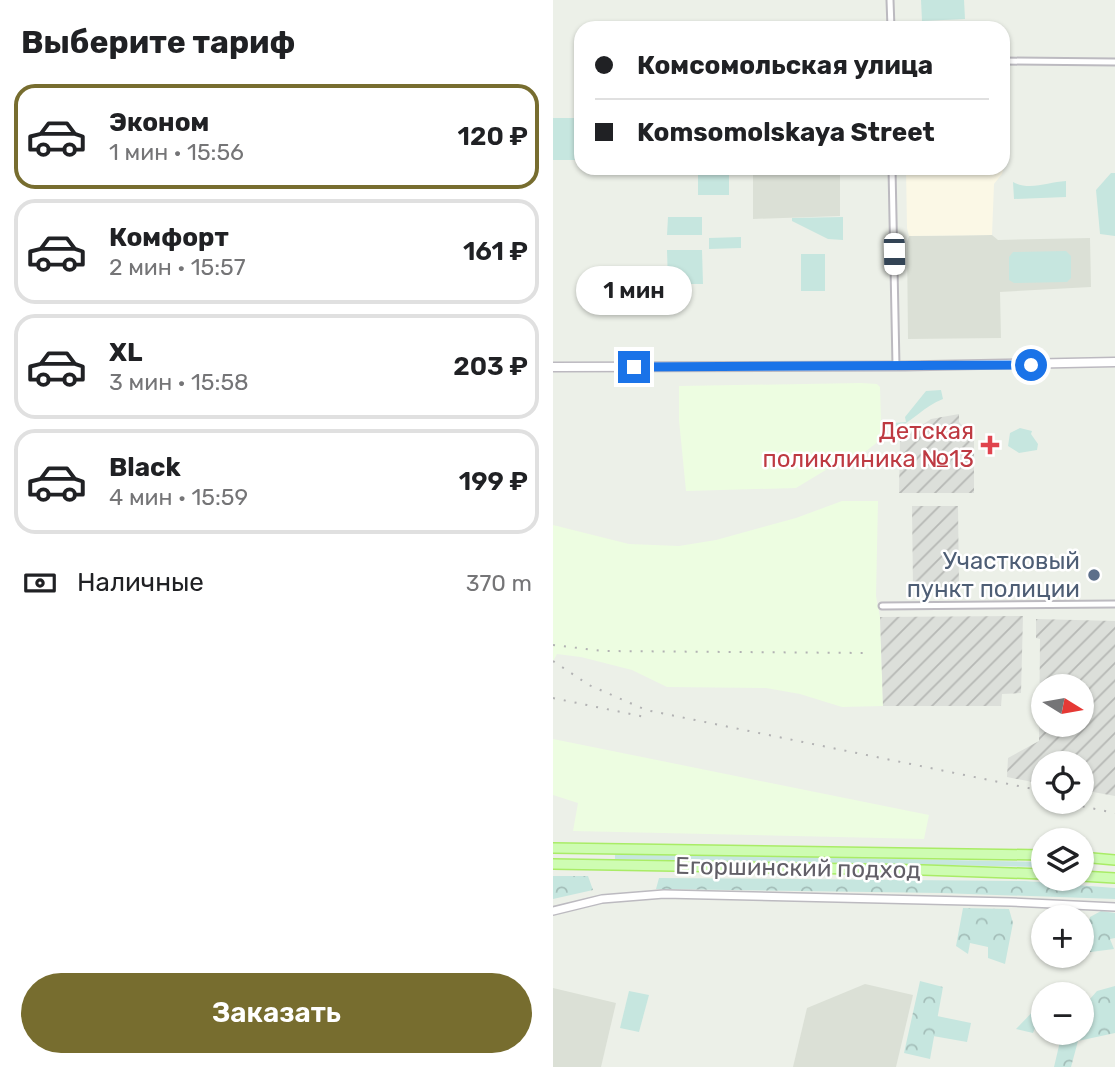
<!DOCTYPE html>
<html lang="ru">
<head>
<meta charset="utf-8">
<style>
  body { margin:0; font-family:Rubik,sans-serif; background:#f2f2f2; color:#202124; height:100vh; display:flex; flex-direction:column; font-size:26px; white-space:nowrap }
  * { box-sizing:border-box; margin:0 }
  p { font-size:23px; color:#757577 }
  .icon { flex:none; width:38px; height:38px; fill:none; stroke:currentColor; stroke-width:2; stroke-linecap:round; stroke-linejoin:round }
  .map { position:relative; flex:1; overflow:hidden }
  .sheet { display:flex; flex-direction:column; background:#fff; width:553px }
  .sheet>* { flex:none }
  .banner { position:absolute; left:21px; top:21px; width:436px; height:154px; border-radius:21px; box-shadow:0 2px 5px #0004; display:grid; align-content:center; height:154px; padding:0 21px; background:#fff }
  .needle { width:46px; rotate:101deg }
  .fabs { position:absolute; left:478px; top:674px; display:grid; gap:14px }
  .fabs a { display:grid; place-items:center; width:63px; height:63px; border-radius:50%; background:#fff; box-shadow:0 2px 5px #0004; font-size:35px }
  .end { position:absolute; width:32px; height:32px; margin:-16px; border:9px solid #1a73e8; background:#fff; box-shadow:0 0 0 4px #fff }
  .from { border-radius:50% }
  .bubble { position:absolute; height:49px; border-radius:24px; background:#fff; box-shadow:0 2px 5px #0004; font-size:23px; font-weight:600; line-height:49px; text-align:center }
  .car { position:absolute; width:21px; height:42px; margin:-21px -10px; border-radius:9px; box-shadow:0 0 5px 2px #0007; background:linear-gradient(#fff 24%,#345 0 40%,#fff 0 76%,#345 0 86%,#fff 0) }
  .banner b { display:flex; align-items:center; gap:24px; height:66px; font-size:26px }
  .banner b+b { border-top:2px solid #e0e0e0 }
  .banner i { width:18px; height:18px; background:#202124 }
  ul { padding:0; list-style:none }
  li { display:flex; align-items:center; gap:21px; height:105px; margin:0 14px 10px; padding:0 7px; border:4px solid #e0e0e0; border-radius:21px }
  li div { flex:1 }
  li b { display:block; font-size:26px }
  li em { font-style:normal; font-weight:600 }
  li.selected { border-color:#776d2f }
  li>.icon { width:63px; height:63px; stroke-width:1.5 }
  h2 { padding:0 21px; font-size:32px; line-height:84px }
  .pay { display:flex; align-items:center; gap:18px; height:77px; padding:0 21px; font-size:26px }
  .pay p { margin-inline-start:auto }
  .cta { display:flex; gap:14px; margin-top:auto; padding:14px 21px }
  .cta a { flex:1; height:80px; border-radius:42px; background:#776d2f; color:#fff; font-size:28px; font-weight:600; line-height:80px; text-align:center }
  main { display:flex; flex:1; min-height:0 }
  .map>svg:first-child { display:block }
</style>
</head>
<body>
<main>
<section class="sheet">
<h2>Выберите тариф</h2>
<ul>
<li class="selected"><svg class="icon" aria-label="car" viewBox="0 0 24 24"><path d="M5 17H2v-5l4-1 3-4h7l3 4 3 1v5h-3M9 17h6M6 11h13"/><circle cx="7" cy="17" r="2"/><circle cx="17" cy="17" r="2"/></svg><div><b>Эконом</b><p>1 мин · 15:56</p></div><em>120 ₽</em></li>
<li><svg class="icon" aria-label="car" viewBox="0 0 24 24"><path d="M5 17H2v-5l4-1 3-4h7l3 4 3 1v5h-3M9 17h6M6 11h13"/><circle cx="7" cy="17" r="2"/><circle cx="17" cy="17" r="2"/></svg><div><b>Комфорт</b><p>2 мин · 15:57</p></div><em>161 ₽</em></li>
<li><svg class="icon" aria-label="car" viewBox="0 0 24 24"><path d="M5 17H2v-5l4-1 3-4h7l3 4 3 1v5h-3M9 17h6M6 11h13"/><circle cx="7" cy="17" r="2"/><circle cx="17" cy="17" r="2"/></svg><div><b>XL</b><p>3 мин · 15:58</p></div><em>203 ₽</em></li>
<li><svg class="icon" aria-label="car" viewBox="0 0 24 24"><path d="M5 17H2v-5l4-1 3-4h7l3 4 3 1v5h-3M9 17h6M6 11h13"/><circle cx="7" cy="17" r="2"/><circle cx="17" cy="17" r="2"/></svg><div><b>Black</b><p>4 мин · 15:59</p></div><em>199 ₽</em></li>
</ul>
<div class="pay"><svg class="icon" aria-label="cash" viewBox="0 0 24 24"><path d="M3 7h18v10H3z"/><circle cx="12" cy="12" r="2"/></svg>Наличные<p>370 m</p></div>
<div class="cta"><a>Заказать</a></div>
</section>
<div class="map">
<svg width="562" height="1067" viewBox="0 0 562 1067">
  <defs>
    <pattern id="industrial-furrows" width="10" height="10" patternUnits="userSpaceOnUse" patternTransform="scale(1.75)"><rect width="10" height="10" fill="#dcdfda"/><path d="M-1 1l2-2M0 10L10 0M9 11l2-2" fill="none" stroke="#b6b8b5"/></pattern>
    <pattern id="forest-crowns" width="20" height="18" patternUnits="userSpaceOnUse" patternTransform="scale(1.75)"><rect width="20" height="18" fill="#c6e6df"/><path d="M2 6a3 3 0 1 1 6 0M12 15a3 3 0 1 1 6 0" fill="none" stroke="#a4beb9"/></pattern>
  </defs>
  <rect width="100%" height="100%" fill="#ecf0e8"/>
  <!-- commercial -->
  <g fill="#edfde1">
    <path d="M 308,383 L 324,384 L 327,387 L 328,422 L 331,437 L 303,459 L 281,465 L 243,488 L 133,491 L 126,420 L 126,386 Z"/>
    <path d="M 289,501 L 325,501 L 323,596 L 327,617 L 330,706 L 289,707 L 247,694 L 213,688 L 114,687 L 79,670 L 28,657 L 4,654 L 0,661 L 0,525 L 76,544 L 126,546 L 163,540 L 243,518 Z"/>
    <path d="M 0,739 L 376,815 L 371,839 L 20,831 L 25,803 L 0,795 Z"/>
  </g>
  <!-- industrial -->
  <g fill="url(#industrial-furrows)" fill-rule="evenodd">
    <path d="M 406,414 L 406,422 L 421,438 L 421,493 L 346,493 L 347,440 L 378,419 Z"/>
    <path d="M 359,506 L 405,506 L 406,589 L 360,589 Z"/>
    <path d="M 470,616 L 468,693 L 449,694 L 448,706 L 330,706 L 327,617 Z"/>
    <path d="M 483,619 L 562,621 L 562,796 L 529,790 L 528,763 L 490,763 L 490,784 L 454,777 L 455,758 L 486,741 L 487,639 L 483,638 ZM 490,686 L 528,686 L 528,724 L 490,724 Z"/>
  </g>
  <!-- education -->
  <g fill="#dbe0d6">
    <path d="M 200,168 L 287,168 L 287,216 L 200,219 Z"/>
    <path d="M 439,235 L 445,240 L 537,238 L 538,287 L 447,292 L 448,338 L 355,339 L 354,242 L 356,236 Z"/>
    <path d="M 312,984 L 360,995 L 343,1067 L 240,1067 L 254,1008 Z"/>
    <path d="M 0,988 L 63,1003 L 48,1067 L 0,1067 Z"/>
  </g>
  <!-- medical -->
  <path fill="#fbf8e6" d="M 450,154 L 453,158 L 449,174 L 441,184 L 439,235 L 356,236 L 354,228 L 353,168 L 450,168 Z"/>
  <!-- green -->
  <g fill="#c6e6df">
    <path d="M 368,0 L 411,0 L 412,19 L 369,21 Z"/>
    <rect x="0" y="118" width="28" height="42"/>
    <rect x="145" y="168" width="31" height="27"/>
    <path d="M 558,173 L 562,173 L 562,236 L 547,234 L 543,190 Z"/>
    <path d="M 513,181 L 513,197 L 461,199 L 460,182 C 477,191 495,182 513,181 Z"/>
    <path d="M 115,217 L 149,217 L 149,235 L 114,235 Z"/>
    <path d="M 290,217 L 290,240 L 275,239 L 239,221 L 239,218 Z"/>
    <path d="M 188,237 L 188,248 L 156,249 L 156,238 Z"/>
    <path d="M 114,250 L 149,250 L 150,284 L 115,284 Z"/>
    <path d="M 513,251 L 518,256 L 518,278 L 514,282 L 461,283 L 456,280 L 456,257 L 460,252 Z"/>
    <rect x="248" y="254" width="24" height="37"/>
    <path d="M 388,390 L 390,399 C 371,406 359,422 341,430 L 341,423 L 353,422 L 352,417 L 373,391 Z"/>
    <path d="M 467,428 L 479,431 L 478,434 L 485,444 L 484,450 L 466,453 L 455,446 L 457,433 Z"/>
    <path d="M 62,853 L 490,862 L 490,867 L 62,859 Z"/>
    <path d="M 76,991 L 96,995 L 86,1032 L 67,1028 Z"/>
    <path d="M 490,1001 L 490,1008 L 480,1033 L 463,1029 Z"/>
    <path d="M 384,1016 L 418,1023 L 414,1042 L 380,1036 Z"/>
  </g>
  <!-- forest -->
  <g fill="url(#forest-crowns)">
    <path d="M 0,876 L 35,876 L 40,890 L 0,899 Z"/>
    <path d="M 106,878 L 472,881 L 562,888 L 562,899 L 387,893 L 103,889 Z"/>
    <path d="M 410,908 L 456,909 L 460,923 L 452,964 L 435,958 L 435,947 L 417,943 L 415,954 L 403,946 Z"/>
    <path d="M 548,911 L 562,913 L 562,938 L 557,939 L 561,949 L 530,953 L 537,917 Z"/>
    <path d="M 367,981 L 390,987 L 377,1059 L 351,1053 Z"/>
    <path d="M 562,986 L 562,1033 L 525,1041 L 518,1067 L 501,1067 L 509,1033 L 528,1032 L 529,1008 L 544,991 Z"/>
  </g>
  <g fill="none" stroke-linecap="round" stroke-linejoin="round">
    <defs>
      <g id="minor">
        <path d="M 337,0 L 338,28"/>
        <path d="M 450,61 L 562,62"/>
        <path d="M 339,168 L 343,366"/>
        <path d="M 329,606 L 562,604"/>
      </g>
      <path id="tertiary" d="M 0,911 L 49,899 L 111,894 L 458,902 L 562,907"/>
      <path id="secondary" d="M 0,367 L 352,366 L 562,362"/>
      <g id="primary">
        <path d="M 0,848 L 490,855"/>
        <path d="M 528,857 L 562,860"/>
        <path d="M 0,864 L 370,870 L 490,874"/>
        <path d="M 528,876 L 562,878"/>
      </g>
    </defs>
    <!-- minor casing -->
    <use href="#minor" stroke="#bcbac0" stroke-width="9"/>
    <!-- tertiary casing -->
    <use href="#tertiary" stroke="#bcbac0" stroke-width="10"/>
    <!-- secondary casing -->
    <use href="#secondary" stroke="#bcb9c0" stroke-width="11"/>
    <!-- primary casing -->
    <use href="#primary" stroke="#a9ec66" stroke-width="12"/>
    <!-- minor -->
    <use href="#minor" stroke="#fff" stroke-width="5"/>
    <!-- tertiary -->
    <use href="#tertiary" stroke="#fff" stroke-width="7"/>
    <!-- secondary -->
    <use href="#secondary" stroke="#fff" stroke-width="8"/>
    <!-- primary -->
    <use href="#primary" stroke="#cefcb2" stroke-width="9"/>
    <!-- rail -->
    <g stroke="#b2b2b3" stroke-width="2" stroke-dasharray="2 9" stroke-linecap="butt">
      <path d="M 0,645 L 50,651 L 315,653"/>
      <path d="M 0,661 L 36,685 L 93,710 L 490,791"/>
      <path d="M 0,698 L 92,717"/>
      <path d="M 508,802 L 562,813"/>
    </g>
  </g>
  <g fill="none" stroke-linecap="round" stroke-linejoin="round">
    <!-- route -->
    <path stroke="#1a73e8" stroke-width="9" d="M 81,367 L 478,365"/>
  </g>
  <!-- markers -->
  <path fill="#e0444e" stroke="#fff" stroke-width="2.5" d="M433.5 434.5h7v7h7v7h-7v7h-7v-7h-7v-7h7z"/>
  <circle fill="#5c6f8a" stroke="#fff" stroke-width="2.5" cx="541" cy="575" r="7"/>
  <g text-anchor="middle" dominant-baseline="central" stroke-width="5" stroke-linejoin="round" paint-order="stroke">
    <!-- health labels -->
    <g font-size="24" fill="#be3a42" stroke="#fff" text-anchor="end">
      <text x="421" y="431">Детская<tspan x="421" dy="28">поликлиника №13</tspan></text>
    </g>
    <!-- service labels -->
    <g font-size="24" fill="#4e5e75" stroke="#fff" text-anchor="end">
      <text x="527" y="561">Участковый<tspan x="527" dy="28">пункт полиции</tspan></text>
    </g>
    <!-- street labels -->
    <g font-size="24" fill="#625f67" stroke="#fff">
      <text transform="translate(245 868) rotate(1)">Егоршинский подход</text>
    </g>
  </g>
</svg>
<div class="fabs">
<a><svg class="needle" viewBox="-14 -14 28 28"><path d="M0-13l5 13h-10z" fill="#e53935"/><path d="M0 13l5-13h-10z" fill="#757577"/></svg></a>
<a><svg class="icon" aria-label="locate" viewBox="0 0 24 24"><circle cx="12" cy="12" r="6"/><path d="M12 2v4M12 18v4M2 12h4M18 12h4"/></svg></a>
<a><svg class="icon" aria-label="layers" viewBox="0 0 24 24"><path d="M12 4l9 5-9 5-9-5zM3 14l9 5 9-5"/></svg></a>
<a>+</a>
<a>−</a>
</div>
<i class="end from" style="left:478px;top:365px"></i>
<i class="end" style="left:81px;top:367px"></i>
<div class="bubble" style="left:23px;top:266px;width:116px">1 мин</div>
<i class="car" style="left:341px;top:254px;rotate:179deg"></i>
<div class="banner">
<b><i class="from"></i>Комсомольская улица</b>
<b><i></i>Komsomolskaya Street</b>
</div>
</div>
</main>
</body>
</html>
